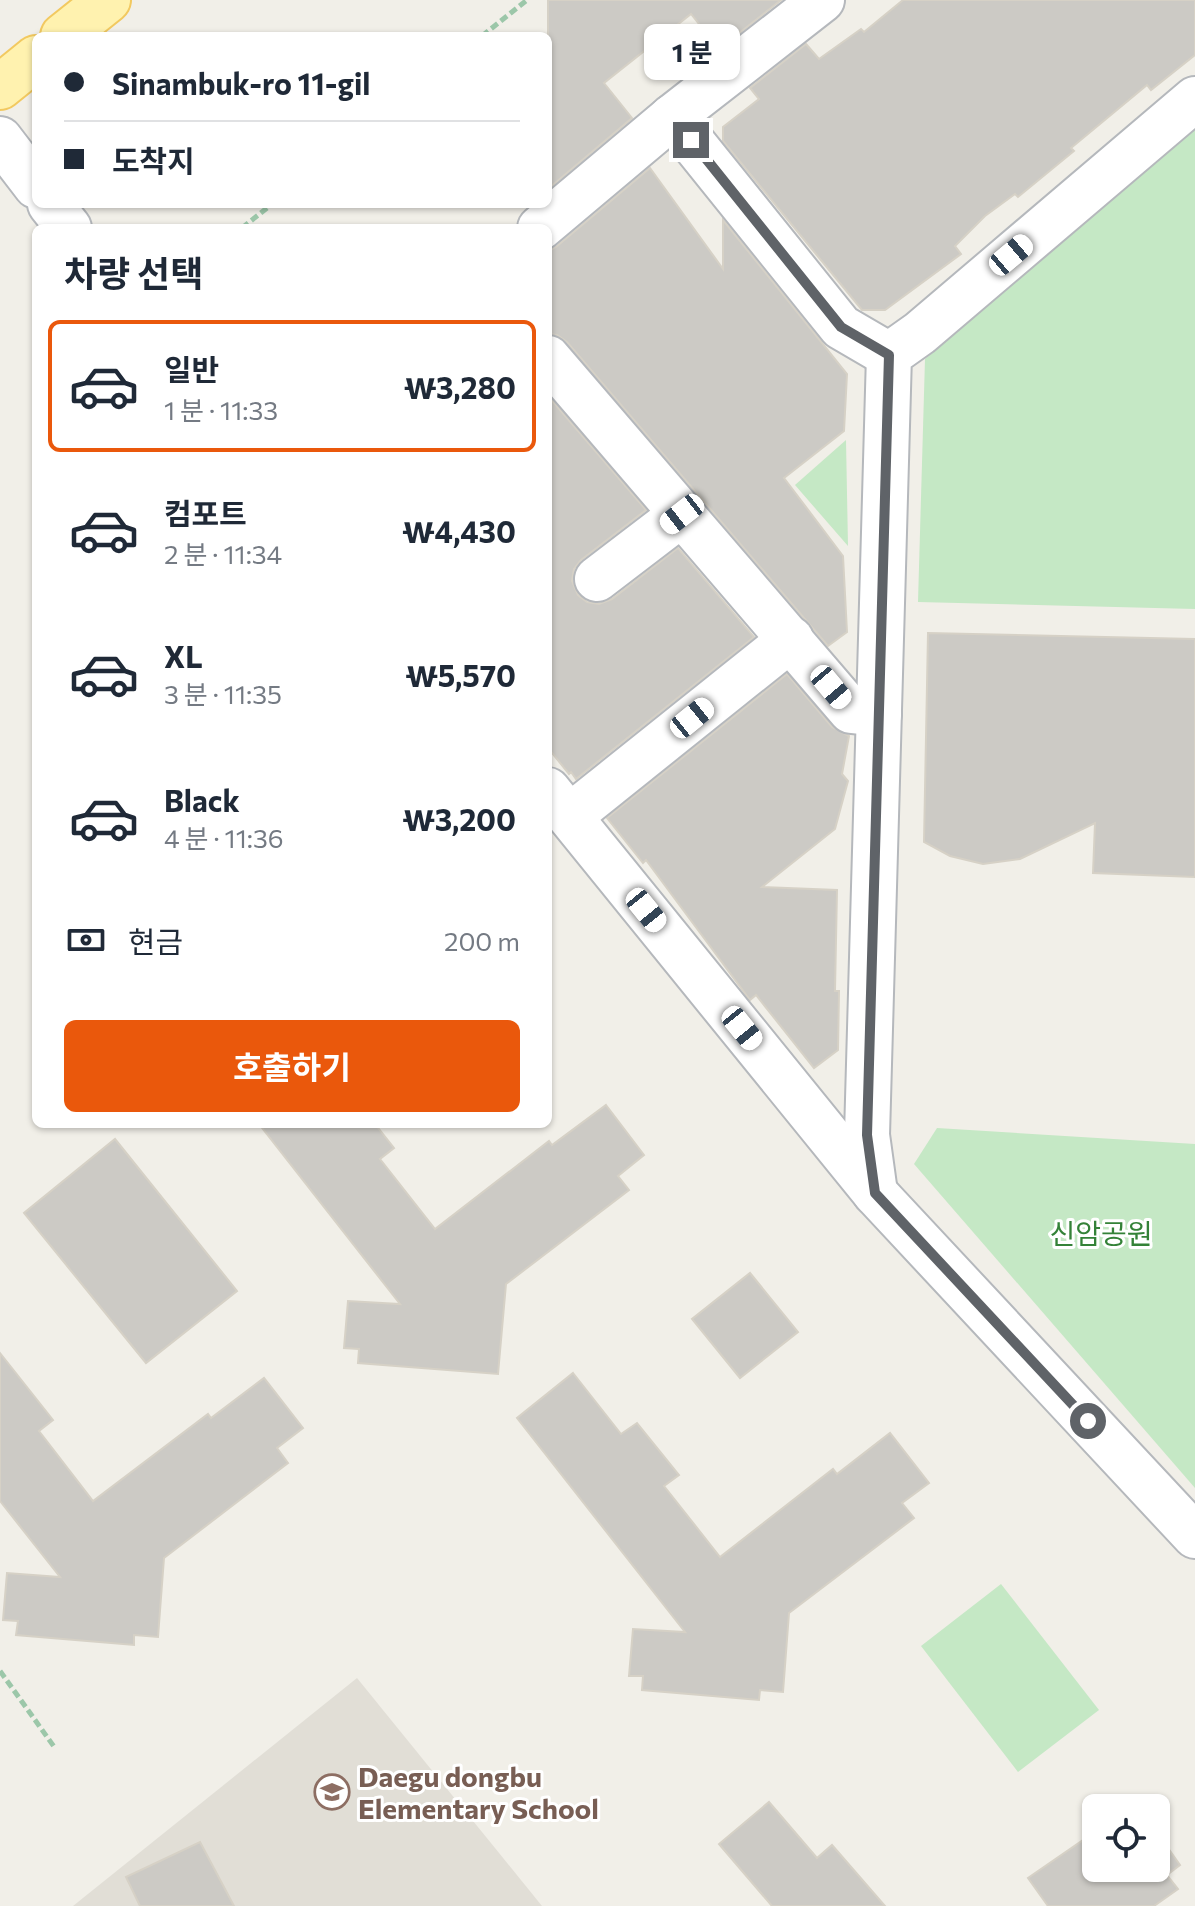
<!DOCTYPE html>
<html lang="ko">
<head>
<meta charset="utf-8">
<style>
  body { margin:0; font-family:Commissioner,"Noto Sans KR",sans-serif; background:#f6f6f7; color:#1f2937; height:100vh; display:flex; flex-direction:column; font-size:30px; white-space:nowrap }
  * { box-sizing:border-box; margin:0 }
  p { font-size:26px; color:#747a83 }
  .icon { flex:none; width:44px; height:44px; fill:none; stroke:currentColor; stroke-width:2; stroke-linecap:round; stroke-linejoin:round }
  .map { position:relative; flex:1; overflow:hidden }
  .drawer { position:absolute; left:32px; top:224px; width:520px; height:904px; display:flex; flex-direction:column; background:#fff; border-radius:12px; box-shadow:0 2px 6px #0004 }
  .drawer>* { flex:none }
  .banner { position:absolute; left:32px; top:32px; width:520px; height:176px; border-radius:12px; box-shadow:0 2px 6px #0004; display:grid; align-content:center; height:176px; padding:0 32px; background:#fff }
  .controls { position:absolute; left:1082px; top:1794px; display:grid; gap:16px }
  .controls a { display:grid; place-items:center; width:88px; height:88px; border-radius:12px; background:#fff; box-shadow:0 2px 6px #0004; font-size:40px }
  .end { position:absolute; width:36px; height:36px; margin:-18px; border:10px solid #5f6368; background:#fff; box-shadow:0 0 0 4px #fff }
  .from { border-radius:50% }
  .bubble { position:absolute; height:56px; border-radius:12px; background:#fff; box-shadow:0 2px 6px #0004; font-size:26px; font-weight:700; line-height:56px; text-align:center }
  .car { position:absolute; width:24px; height:48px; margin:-24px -12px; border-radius:10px; box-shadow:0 0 6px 2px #0007; background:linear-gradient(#fff 24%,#345 0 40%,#fff 0 76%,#345 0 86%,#fff 0) }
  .banner b { display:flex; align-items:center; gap:28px; height:76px; font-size:30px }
  .banner b+b { border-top:2px solid #e0e1e3 }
  .banner i { width:20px; height:20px; background:#1f2937 }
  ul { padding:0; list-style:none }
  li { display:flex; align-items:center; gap:24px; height:132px; margin:0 16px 12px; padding:0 16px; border:4px solid transparent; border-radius:12px }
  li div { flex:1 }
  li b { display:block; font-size:30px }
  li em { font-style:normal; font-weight:700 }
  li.current { border-color:#ea580c }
  li>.icon { width:72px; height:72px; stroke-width:1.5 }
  h2 { padding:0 32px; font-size:36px; line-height:96px }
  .pay { display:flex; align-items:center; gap:20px; height:88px; padding:0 32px; font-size:30px }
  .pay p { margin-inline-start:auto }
  .cta { display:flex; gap:16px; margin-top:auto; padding:16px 32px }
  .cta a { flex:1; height:92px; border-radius:12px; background:#ea580c; color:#fff; font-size:32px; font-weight:700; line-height:92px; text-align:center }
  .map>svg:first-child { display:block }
</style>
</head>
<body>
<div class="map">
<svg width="1195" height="1906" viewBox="0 0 1195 1906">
  <rect width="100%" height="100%" fill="#f1efe8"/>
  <!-- education -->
  <path fill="#e1ded6" d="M 357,1678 L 542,1906 L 73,1906 Z"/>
  <!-- green -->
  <g fill="#c5e8c5">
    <path d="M 1195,123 L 1195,609 L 918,602 L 925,359 Z"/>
    <path d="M 846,440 L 848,546 L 795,485 Z"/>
    <path d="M 937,1128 L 1195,1144 L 1195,1488 L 914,1164 Z"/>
    <path d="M 1001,1584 L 1099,1710 L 1018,1772 L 921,1646 Z"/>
  </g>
  <!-- building -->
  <g fill="#cccac5" stroke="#d6d1c6" stroke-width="2">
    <path d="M 548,0 L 781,0 L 719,49 L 691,14 L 604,83 L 632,118 L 548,189 Z"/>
    <path d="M 903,0 L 1195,0 L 1195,55 L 1151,90 L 1147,85 L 1071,148 L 1074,151 L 1018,197 L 1015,194 L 985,216 L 955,246 L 961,254 L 885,310 L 862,310 L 723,141 L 723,127 L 759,99 L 750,88 L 806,44 L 819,59 L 861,29 L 864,32 Z"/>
    <path d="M 650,168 L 723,269 L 723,220 L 847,374 L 844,431 L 784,478 L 843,556 L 847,632 L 828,646 L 567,342 L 557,335 L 548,334 L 548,251 L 556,247 Z"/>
    <path d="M 548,396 L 646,510 L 581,560 L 574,569 L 572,581 L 578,595 L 587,602 L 599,604 L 612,599 L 678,548 L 754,637 L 576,779 L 571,772 L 569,774 L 548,748 Z"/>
    <path d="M 928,633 L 1195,639 L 1195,877 L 1093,873 L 1095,823 L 1020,859 L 983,864 L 950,856 L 924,842 Z"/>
    <path d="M 787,674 L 832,727 L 849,736 L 842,774 L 848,781 L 835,829 L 762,887 L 837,890 L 835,991 L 839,991 L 838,1050 L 814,1068 L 756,995 L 750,1000 L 646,860 L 643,863 L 607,818 Z"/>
    <path d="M 606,1105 L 644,1155 L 618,1176 L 629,1190 L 506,1284 L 498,1374 L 358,1363 L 359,1349 L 344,1348 L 348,1301 L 400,1304 L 259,1124 L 375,1124 L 394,1148 L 380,1159 L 435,1229 L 549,1141 L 552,1145 Z"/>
    <path d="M 115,1139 L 237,1291 L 146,1363 L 24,1213 Z"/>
    <path d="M 750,1273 L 798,1332 L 740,1378 L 692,1319 Z"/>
    <path d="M 0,1353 L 53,1420 L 39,1431 L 93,1501 L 208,1414 L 211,1418 L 264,1378 L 303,1428 L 277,1448 L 288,1463 L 164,1558 L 158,1637 L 134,1635 L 134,1645 L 16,1635 L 18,1621 L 3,1620 L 7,1573 L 60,1577 L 0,1501 Z"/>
    <path d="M 573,1373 L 621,1434 L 637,1423 L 679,1475 L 664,1486 L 720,1557 L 833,1469 L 837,1474 L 890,1433 L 929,1483 L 902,1503 L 914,1518 L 789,1613 L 783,1692 L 760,1690 L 759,1700 L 642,1690 L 643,1676 L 629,1676 L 633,1629 L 685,1632 L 517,1418 Z"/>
    <path d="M 769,1802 L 817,1858 L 832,1845 L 885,1906 L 772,1906 L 719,1844 Z"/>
    <path d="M 1156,1831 L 1180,1865 L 1167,1875 L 1178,1889 L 1154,1906 L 1048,1906 L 1028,1878 L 1089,1836 L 1091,1839 L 1096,1836 L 1096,1868 L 1156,1868 Z"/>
    <path d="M 200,1842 L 234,1906 L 140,1906 L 126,1877 Z"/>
  </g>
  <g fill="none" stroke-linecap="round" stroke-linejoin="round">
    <defs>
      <g id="minor">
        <path d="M 672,117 L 841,327 L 889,355"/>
        <path d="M 0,139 L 36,186"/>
        <path d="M 50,204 L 69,228"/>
        <path d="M 540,228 L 672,117 L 822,0"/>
        <path d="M 548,358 L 851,711 L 879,714"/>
        <path d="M 597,579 L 682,514"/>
        <path d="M 548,790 L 875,1193 L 1195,1536"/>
        <path d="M 570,816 L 791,639"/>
        <path d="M 875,1193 L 867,1135 L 889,355 L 920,333 L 1195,99"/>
      </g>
      <g id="major">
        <path d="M 63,36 L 108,0"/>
        <path d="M 0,87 L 36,58"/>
      </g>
    </defs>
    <!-- minor casing -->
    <use href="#minor" stroke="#b5b8bc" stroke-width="48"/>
    <!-- major casing -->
    <use href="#major" stroke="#f2c960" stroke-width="48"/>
    <!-- path -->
    <g stroke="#9cc7a9" stroke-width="5" stroke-dasharray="8 4" stroke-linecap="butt">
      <path d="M 482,36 L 527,0"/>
      <path d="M 242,228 L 272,204"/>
      <path d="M 0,1671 L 55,1748"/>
    </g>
    <!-- minor -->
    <use href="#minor" stroke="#fff" stroke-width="44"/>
    <!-- major -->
    <use href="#major" stroke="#fff2af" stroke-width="44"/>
  </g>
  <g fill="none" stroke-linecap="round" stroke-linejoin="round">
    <!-- route -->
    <path stroke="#5f6368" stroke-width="10" d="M 691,140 L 841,327 L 889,355 L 867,1135 L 875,1193 L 1088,1421"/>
  </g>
  <!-- icons -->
  <defs>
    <symbol id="school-ring" viewBox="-11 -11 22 22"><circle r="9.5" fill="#fff" stroke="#8d6e63" stroke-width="1.5"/><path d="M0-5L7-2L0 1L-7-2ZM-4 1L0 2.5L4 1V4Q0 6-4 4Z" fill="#8d6e63"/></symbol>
  </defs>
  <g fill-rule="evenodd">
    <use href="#school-ring" x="312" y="1772" width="40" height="40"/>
  </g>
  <g text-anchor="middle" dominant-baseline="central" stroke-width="6" stroke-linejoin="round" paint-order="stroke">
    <!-- park labels -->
    <g font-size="28" fill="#348238" stroke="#fff">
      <text x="1101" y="1233">신암공원</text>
    </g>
    <!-- education labels -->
    <g font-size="28" font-weight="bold" fill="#785e54" stroke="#fff" text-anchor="start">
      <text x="358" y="1776">Daegu dongbu<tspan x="358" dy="32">Elementary School</tspan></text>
    </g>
  </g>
</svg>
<div class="controls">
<a><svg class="icon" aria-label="locate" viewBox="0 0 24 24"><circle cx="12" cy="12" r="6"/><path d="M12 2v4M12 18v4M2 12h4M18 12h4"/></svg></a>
</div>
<i class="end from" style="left:1088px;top:1421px"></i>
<i class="end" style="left:691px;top:140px"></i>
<div class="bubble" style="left:644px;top:24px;width:96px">1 분</div>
<i class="car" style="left:1011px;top:255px;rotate:50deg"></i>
<i class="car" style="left:682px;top:514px;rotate:232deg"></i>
<i class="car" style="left:831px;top:687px;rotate:140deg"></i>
<i class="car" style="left:692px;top:718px;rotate:51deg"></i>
<i class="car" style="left:646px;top:910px;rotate:141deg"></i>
<i class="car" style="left:742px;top:1028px;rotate:141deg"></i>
<div class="banner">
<b><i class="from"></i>Sinambuk-ro 11-gil</b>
<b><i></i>도착지</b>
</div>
<section class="drawer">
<h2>차량 선택</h2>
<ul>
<li class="current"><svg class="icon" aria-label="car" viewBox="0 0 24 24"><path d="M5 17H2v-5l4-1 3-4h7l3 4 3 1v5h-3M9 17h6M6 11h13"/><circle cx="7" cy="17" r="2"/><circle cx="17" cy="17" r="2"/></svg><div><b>일반</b><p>1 분 · 11:33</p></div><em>₩3,280</em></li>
<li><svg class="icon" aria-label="car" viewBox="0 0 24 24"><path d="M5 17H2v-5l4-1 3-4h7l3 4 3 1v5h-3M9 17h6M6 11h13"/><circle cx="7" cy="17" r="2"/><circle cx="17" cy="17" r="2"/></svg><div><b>컴포트</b><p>2 분 · 11:34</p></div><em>₩4,430</em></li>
<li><svg class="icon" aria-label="car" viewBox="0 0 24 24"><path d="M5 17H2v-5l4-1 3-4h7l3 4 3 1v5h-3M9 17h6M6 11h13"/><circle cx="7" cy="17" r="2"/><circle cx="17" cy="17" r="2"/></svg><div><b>XL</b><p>3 분 · 11:35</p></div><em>₩5,570</em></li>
<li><svg class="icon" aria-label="car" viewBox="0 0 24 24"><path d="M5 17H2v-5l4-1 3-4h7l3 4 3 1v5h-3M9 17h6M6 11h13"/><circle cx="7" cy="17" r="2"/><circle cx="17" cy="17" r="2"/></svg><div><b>Black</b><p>4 분 · 11:36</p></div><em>₩3,200</em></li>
</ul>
<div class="pay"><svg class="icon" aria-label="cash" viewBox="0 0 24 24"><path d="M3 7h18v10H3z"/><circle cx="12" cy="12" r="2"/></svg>현금<p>200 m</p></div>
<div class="cta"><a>호출하기</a></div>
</section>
</div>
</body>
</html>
